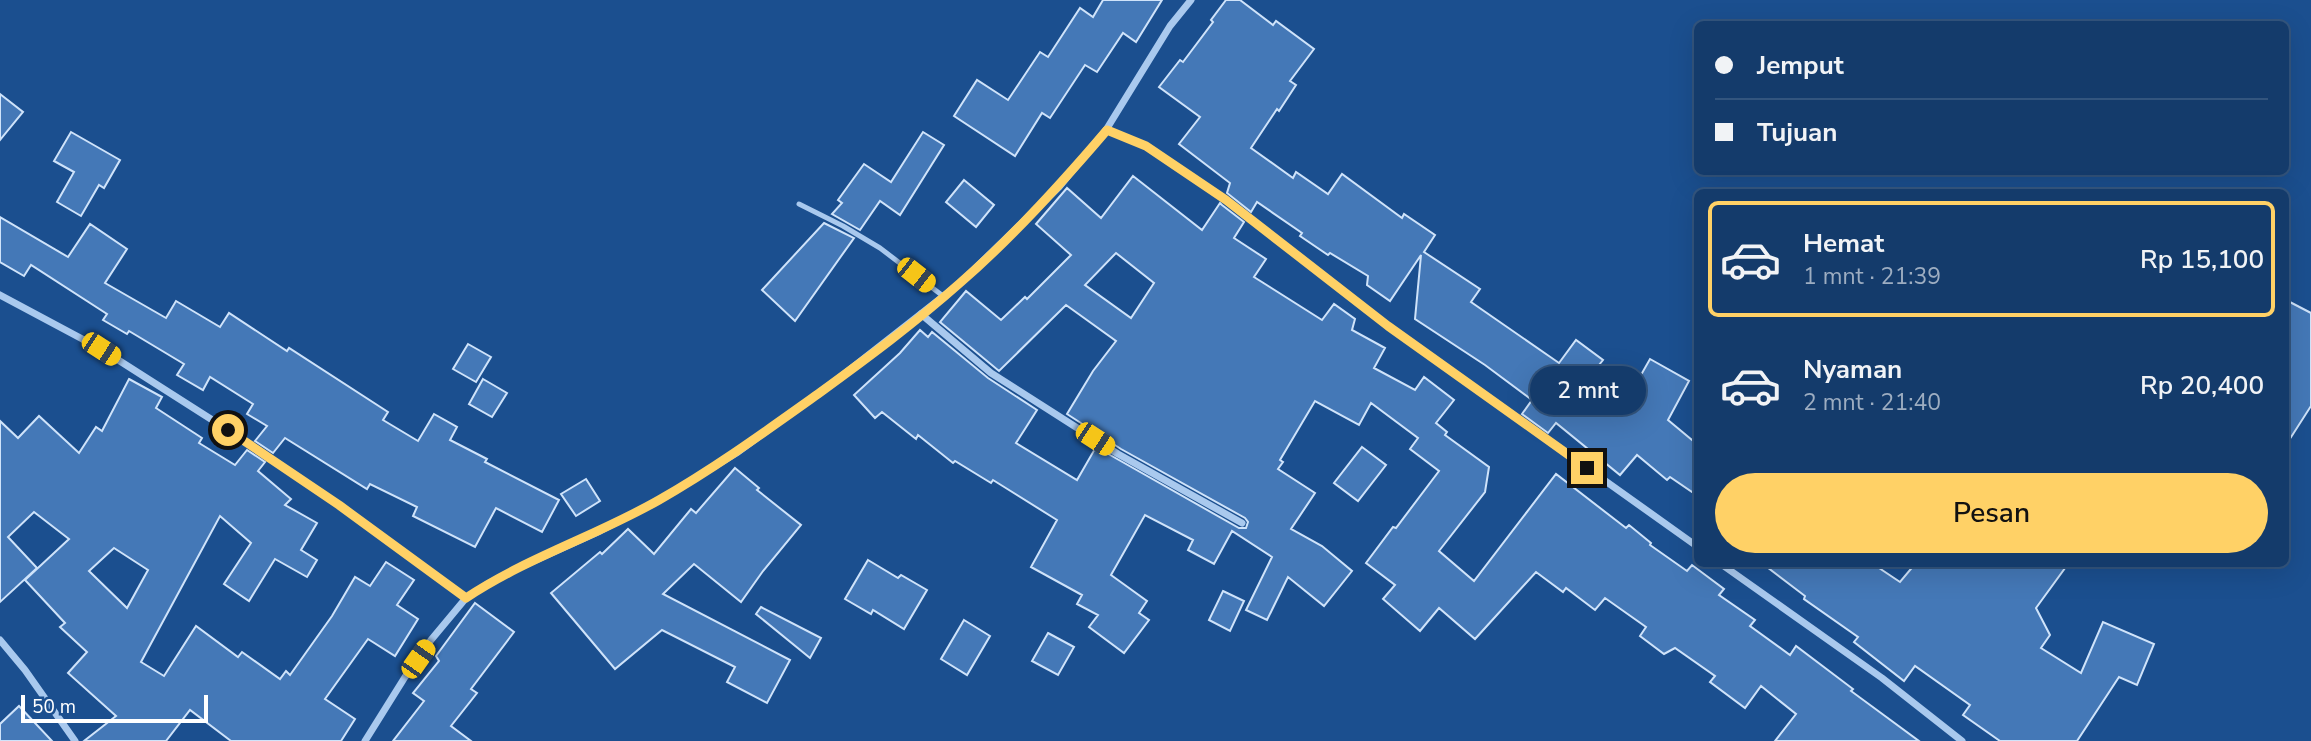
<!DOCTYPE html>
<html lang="id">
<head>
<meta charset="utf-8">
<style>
  body { margin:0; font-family:"Nunito Sans",sans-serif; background:#214673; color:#f1f3f6; height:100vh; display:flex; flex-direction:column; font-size:26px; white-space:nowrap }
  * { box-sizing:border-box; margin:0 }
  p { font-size:23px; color:#9dadc1 }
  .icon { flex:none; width:38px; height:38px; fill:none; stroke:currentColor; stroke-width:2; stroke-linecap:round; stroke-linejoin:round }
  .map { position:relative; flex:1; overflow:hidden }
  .panel { position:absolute; left:1694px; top:189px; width:595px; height:378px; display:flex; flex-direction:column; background:#143b6b; border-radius:10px; box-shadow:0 7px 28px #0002,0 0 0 2px #33557e }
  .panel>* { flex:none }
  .hud { position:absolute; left:1694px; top:21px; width:595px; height:154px; border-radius:10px; box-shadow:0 7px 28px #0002,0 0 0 2px #33557e; display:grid; align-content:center; height:154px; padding:0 21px; background:#143b6b }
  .scale { position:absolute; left:21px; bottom:18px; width:187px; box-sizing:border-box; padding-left:7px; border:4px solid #fff; border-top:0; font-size:19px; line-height:24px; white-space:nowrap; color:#fff; -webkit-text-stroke:5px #1b4f8f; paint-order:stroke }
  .end { position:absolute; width:32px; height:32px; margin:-16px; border:9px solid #ffd166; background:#111; box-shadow:0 0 0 4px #111 }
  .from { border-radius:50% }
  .bubble { position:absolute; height:49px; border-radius:24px; background:#143b6b; box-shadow:0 7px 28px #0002,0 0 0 2px #33557e; font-size:23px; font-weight:600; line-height:49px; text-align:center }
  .car { position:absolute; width:21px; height:42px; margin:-21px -10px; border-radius:9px; box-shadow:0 0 5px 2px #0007; background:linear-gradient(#f5c518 24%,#345 0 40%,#f5c518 0 76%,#345 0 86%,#f5c518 0) }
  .hud b { display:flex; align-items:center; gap:24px; height:66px; font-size:26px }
  .hud b+b { border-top:2px solid #33557e }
  .hud i { width:18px; height:18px; background:#f1f3f6 }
  ul { padding:12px 0 0; list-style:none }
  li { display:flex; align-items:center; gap:21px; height:116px; margin:0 14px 10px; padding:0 7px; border:4px solid transparent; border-radius:10px }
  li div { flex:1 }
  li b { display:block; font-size:26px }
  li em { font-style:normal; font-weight:600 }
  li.on { border-color:#ffd166 }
  li>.icon { width:63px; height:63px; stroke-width:1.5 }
  .primary-button { display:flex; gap:14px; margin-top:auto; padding:14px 21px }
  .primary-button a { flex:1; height:80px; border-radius:42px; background:#ffd166; color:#111; font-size:28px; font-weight:600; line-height:80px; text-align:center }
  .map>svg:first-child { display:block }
</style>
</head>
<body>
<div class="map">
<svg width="2311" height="741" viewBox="0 0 2311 741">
  <rect width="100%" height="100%" fill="#1b4f8f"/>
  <!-- building -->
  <g fill="#4478b7" stroke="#cfe3fa" stroke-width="2" fill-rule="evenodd">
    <path d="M 1103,0 L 1162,0 L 1136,42 L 1123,33 L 1097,72 L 1085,65 L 1050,118 L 1042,113 L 1015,156 L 954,116 L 977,80 L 1008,100 L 1040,52 L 1048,57 L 1080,8 L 1093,17 Z"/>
    <path d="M 1226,0 L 1240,0 L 1273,25 L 1276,21 L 1314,49 L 1290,81 L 1296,85 L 1279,111 L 1277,109 L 1251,148 L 1293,178 L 1296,172 L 1328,194 L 1342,174 L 1402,218 L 1404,214 L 1435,235 L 1424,252 L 1480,289 L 1471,302 L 1559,363 L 1576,340 L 1603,360 L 1595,370 L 1629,396 L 1650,359 L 1689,381 L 1668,420 L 1698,445 L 1698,496 L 1670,477 L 1667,480 L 1637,455 L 1620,475 L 1556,423 L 1548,433 L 1522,414 L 1532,400 L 1485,365 L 1415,319 L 1421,255 L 1390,301 L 1367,285 L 1368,276 L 1330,253 L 1328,255 L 1300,236 L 1302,233 L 1257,202 L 1251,212 L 1227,193 L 1230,183 L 1179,144 L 1200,117 L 1159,87 L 1180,60 L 1183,62 L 1213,22 L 1211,20 Z"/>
    <path d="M 0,94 L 23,112 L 0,140 Z"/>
    <path d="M 71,132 L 120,160 L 104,188 L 99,185 L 81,216 L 57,202 L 74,172 L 54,161 Z"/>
    <path d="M 923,132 L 944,145 L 900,215 L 880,201 L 860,230 L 832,214 L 842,203 L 838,200 L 864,164 L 891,182 Z"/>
    <path d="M 1133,176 L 1202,230 L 1220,203 L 1222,205 L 1244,222 L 1234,238 L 1266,259 L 1254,277 L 1322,320 L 1334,304 L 1355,319 L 1352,330 L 1385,348 L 1374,368 L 1415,390 L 1424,377 L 1454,400 L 1436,423 L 1447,432 L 1445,435 L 1489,467 L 1485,492 L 1439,551 L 1474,581 L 1556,474 L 1626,528 L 1629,525 L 1651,543 L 1650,545 L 1687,571 L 1692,565 L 1724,589 L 1719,595 L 1755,620 L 1750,626 L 1790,655 L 1796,646 L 1853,689 L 1851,691 L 1919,741 L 1775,741 L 1796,714 L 1761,686 L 1745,708 L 1710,682 L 1715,676 L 1675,648 L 1664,654 L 1640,636 L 1646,627 L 1605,598 L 1595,610 L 1566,588 L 1563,592 L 1536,572 L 1475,639 L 1439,608 L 1420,631 L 1383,599 L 1395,585 L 1366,563 L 1393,527 L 1396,528 L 1439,471 L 1410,449 L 1418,438 L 1371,403 L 1359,425 L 1315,401 L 1280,460 L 1283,462 L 1278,469 L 1315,493 L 1291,529 L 1322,546 L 1352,571 L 1324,606 L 1288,577 L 1267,620 L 1246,610 L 1272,557 L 1232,531 L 1214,564 L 1188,550 L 1193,540 L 1145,515 L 1111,575 L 1147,601 L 1139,613 L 1149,620 L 1124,653 L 1089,627 L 1098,615 L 1077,604 L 1082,595 L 1031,567 L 1057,520 L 993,480 L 991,483 L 955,461 L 953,463 L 918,435 L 916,439 L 882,412 L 875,418 L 854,395 L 900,353 L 920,330 L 928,337 L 932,332 L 988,378 L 1037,410 L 1016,443 L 1077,480 L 1096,447 L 1239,528 L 1246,528 L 1248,522 L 1245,518 L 1121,449 L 1067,414 L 1093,371 L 1116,341 L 1066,305 L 999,371 L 940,322 L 966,291 L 1001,320 L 1025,297 L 1027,299 L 1071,255 L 1036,224 L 1067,188 L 1101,218 ZM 1116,253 L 1154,283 L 1131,318 L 1085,285 Z"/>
    <path d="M 964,180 L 994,205 L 976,227 L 946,202 Z"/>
    <path d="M 0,217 L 68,257 L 90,224 L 127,249 L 105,283 L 166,318 L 176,301 L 220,327 L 229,313 L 287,351 L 289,348 L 388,412 L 383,420 L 418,441 L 434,414 L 457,427 L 450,440 L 487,459 L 485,462 L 559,500 L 542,532 L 496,508 L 475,547 L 413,516 L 417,507 L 370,484 L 367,489 L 285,438 L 273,453 L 255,441 L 267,426 L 247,414 L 253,404 L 210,377 L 203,390 L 177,375 L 184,364 L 129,331 L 127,334 L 103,320 L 107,314 L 31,265 L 24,276 L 0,262 Z"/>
    <path d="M 824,223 L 854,238 L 795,321 L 762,290 Z"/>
    <path d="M 2286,300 L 2311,313 L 2311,406 L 2286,445 Z"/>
    <path d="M 468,344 L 491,357 L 476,382 L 453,369 Z"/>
    <path d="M 129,379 L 162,397 L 156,408 L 202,438 L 199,443 L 235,465 L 247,450 L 265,462 L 258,471 L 291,499 L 285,505 L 317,523 L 301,550 L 317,560 L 307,577 L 275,559 L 249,601 L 224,584 L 251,543 L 220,516 L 141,662 L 164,676 L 196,626 L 238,657 L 242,652 L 280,679 L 286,671 L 290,675 L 332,616 L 355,577 L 370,586 L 386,562 L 414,580 L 397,605 L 418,619 L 395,656 L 368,639 L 325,699 L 355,719 L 341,741 L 231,741 L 190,710 L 166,741 L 84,741 L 116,716 L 68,673 L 87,652 L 60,627 L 65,623 L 25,580 L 69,539 L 34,512 L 8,537 L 37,568 L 0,602 L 0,421 L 18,438 L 39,416 L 79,453 L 96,427 L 102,431 ZM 114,548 L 148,570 L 127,608 L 89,571 Z"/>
    <path d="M 483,379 L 507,393 L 492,417 L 469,404 Z"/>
    <path d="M 1362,447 L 1386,465 L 1358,501 L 1334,483 Z"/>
    <path d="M 735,468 L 759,488 L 757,490 L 801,525 L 763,571 L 741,602 L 694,564 L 663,594 L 790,660 L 767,703 L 727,682 L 735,667 L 662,630 L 615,669 L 551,593 L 600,552 L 602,554 L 628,529 L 654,554 L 691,509 L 696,513 Z"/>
    <path d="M 586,479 L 600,501 L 576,516 L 561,494 Z"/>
    <path d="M 868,560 L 898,578 L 901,575 L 927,590 L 904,629 L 873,610 L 871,614 L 845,599 Z"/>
    <path d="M 1763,564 L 1873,564 L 1900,582 L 1915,564 L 2068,564 L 2036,608 L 2050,635 L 2041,648 L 2081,673 L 2103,622 L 2154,644 L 2137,685 L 2119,677 L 2077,741 L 2000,741 L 1963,715 L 1970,705 L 1915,666 L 1904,681 L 1854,642 L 1858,637 L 1804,599 L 1805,596 Z"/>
    <path d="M 1223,591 L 1244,601 L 1230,631 L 1209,620 Z"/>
    <path d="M 475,603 L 514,632 L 471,689 L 477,693 L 451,726 L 471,741 L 393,741 L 424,701 L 413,693 L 439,661 L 436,656 Z"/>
    <path d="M 761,607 L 821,638 L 810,658 L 756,614 Z"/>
    <path d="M 964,620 L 990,636 L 967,675 L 941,659 Z"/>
    <path d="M 1048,633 L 1074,647 L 1058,675 L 1032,661 Z"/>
    <path d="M 19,706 L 52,741 L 0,741 L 0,724 Z"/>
  </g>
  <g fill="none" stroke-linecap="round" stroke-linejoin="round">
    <!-- lane -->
    <path stroke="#a9c9ee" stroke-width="5" d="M 799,204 L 843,226 L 880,248 L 943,296"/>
    <!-- street -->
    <g stroke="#a9c9ee" stroke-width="7">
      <path d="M 1106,130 L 1146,146 L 1226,200 L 1388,326 L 1698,547"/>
      <path d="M 0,295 L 101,349 L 228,430 L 339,505 L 466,598"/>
      <path d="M 921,314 L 991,373 L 1118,454 L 1242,523"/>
      <path d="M 1721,564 L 1882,678 L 1962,741"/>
      <path d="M 0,640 L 25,670 L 75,741"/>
      <path d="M 365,741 L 405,677 L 431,640 L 466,598 L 491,582 L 516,569 L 600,531 L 658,501 L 738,452 L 839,378 L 959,284 L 1059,187 L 1106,130 L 1170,26 L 1191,0"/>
    </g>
  </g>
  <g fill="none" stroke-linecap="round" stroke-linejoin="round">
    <!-- route -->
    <path stroke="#ffd166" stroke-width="9" d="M 228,430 L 339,505 L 466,598 C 526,558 596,536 659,500 C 715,468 766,431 818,394 C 866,359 915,323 960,283 C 1013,237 1061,184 1107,130 L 1146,146 L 1226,200 L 1388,326 L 1587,468"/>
  </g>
</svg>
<div class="scale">50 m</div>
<i class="end from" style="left:228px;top:430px"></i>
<i class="end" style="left:1587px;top:468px"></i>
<div class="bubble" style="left:1530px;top:366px;width:116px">2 mnt</div>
<i class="car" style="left:916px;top:275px;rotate:128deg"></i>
<i class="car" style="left:101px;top:349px;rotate:123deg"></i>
<i class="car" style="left:1095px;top:439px;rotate:123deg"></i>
<i class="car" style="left:418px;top:659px;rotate:35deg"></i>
<div class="hud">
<b><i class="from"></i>Jemput</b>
<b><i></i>Tujuan</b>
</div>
<section class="panel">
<ul>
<li class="on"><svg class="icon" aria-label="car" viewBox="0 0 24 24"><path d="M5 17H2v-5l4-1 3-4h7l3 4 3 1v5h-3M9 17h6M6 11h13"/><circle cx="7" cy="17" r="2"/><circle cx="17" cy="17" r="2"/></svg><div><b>Hemat</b><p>1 mnt · 21:39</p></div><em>Rp 15,100</em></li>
<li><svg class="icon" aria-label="car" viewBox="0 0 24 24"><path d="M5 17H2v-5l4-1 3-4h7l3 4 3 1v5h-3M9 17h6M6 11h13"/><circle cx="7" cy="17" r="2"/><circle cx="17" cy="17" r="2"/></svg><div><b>Nyaman</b><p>2 mnt · 21:40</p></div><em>Rp 20,400</em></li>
</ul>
<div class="primary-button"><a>Pesan</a></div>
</section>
</div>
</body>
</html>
